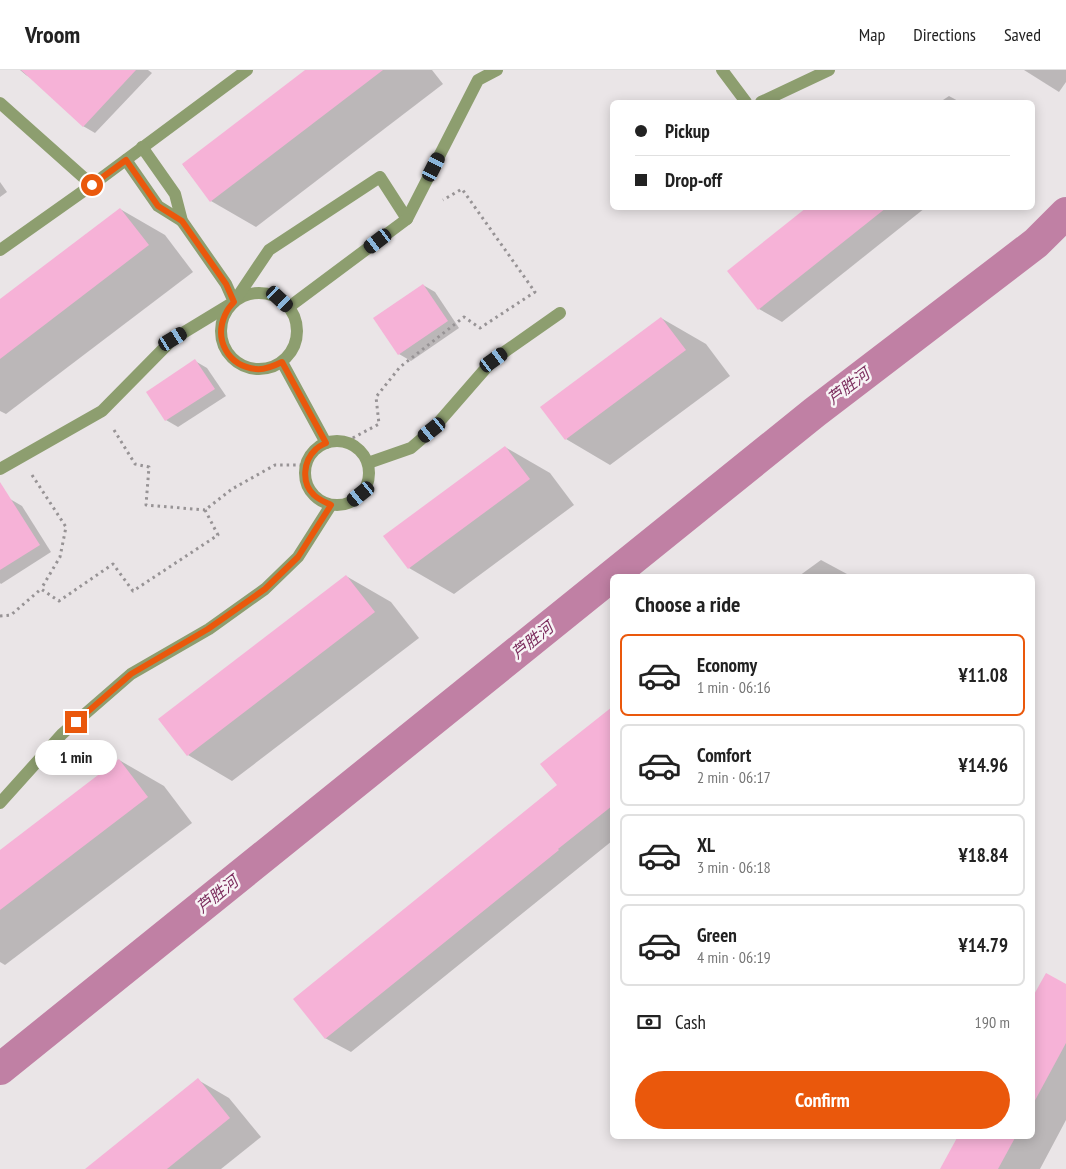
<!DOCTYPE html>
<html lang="en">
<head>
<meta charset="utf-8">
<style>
  body { margin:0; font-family:"PT Sans Narrow","Noto Sans SC",sans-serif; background:#f6f6f6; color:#222; height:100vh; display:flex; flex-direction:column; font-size:19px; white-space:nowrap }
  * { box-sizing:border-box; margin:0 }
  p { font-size:16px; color:#767676 }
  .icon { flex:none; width:28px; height:28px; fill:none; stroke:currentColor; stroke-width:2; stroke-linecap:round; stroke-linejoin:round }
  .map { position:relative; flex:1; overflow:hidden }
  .drawer { position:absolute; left:610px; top:504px; width:425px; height:565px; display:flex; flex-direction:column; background:#fff; border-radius:8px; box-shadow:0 2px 12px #0003 }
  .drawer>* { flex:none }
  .hud { position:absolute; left:610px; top:30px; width:425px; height:110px; border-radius:8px; box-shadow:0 2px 12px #0003; display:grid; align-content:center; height:110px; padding:0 25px; background:#fff }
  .end { position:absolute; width:22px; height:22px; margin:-11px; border:6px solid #ea580c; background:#fff; box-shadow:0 0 0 2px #fff }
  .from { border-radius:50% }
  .bubble { position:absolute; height:35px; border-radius:18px; background:#fff; box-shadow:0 2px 12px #0003; font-size:16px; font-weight:800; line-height:35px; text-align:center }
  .car { position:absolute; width:15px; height:30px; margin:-15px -8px; border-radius:6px; box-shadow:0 0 4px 1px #0007; background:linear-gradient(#222 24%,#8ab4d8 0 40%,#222 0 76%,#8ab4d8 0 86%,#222 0) }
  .hud b { display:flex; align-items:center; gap:18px; height:48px; font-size:19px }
  .hud b+b { border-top:1px solid #e0e0e0 }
  .hud i { width:12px; height:12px; background:#222 }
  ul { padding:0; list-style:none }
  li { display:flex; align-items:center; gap:15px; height:82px; margin:0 10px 8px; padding:0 15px; border:2px solid #e0e0e0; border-radius:8px }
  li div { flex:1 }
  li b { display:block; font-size:19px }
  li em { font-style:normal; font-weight:800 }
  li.current { border-color:#ea580c }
  li>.icon { width:45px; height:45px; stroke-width:1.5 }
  h2 { padding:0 25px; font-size:22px; line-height:60px }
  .pay { display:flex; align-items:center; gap:12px; height:55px; padding:0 25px; font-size:19px }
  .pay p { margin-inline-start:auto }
  .cta { display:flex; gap:10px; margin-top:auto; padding:10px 25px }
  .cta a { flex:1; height:58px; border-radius:30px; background:#ea580c; color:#fff; font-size:20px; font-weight:800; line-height:58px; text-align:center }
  header { display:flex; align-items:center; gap:30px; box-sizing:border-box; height:70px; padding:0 25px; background:#fff; border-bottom:1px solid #e0e0e0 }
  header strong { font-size:24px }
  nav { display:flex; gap:28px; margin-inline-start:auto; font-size:18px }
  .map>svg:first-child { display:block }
</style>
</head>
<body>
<header>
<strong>Vroom</strong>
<nav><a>Map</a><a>Directions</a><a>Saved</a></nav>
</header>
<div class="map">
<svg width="1066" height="1099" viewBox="0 0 1066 1099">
  <rect width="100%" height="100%" fill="#eae5e7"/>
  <!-- shadow -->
  <g fill="#0003">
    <path d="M 20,0 L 148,0 L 152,3 L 95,63 L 83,56 L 34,10 L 26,5 Z"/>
    <path d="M 307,0 L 432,0 L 443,14 L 256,157 L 211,131 L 183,95 Z"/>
    <path d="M 1024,0 L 1066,0 L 1066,12 L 1059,22 Z"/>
    <path d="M 949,26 L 960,32 L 940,32 Z"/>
    <path d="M 0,112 L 7,122 L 0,127 Z"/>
    <path d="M 808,138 L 925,138 L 782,252 L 759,239 L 729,201 Z"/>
    <path d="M 120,139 L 165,165 L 193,202 L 6,344 L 0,341 L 0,231 Z"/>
    <path d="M 423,215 L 435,222 L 459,258 L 411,291 L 399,284 Z"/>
    <path d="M 661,248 L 706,274 L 730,306 L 610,395 L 566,369 Z"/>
    <path d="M 195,291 L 207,298 L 226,326 L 178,357 L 166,350 L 148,322 Z"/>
    <path d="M 505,377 L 550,403 L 574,435 L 454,524 L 409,498 L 385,466 Z"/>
    <path d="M 10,429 L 22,436 L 51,482 L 1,514 L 0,513 L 0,435 Z"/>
    <path d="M 821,490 L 847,504 L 848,506 L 799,506 Z"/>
    <path d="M 346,506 L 391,532 L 419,568 L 232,711 L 188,685 Z"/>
    <path d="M 612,638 L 612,771 L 351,982 L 325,968 L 559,716 L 542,694 Z"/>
    <path d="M 119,690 L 164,716 L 192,753 L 5,895 L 0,892 L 0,781 Z"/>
    <path d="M 1066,915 L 1066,1050 L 1040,1099 L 942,1099 L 959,1066 L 1032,1066 L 1032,930 Z"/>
    <path d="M 198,1010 L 229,1028 L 261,1067 L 221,1099 L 87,1099 Z"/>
  </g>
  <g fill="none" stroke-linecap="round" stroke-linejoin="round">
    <!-- canal -->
    <path stroke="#c080a4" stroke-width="32" d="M 0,999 L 815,342 L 1036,173 L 1066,143"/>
  </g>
  <!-- building -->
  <g fill="#f6b2d7">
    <path d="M 21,0 L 136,0 L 83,57 Z"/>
    <path d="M 305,0 L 383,0 L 210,132 L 182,94 Z"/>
    <path d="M 120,138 L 149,175 L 0,289 L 0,229 Z"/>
    <path d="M 806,138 L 886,138 L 758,240 L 727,201 Z"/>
    <path d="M 423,214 L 448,251 L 398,285 L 373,248 Z"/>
    <path d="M 661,247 L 686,280 L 565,370 L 540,337 Z"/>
    <path d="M 195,289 L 215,319 L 165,351 L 146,322 Z"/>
    <path d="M 505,376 L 530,409 L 408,499 L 383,466 Z"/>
    <path d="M 0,412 L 40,475 L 0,500 Z"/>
    <path d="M 346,505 L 375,542 L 187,686 L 158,649 Z"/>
    <path d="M 612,637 L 612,736 L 558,779 L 559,780 L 325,969 L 293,929 L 557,715 L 540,694 Z"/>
    <path d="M 119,689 L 148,727 L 0,840 L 0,780 Z"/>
    <path d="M 1046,903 L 1066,914 L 1066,973 L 1032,1036 L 1032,928 Z"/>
    <path d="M 198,1008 L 230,1048 L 167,1099 L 85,1099 Z"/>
    <path d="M 958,1066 L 1016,1066 L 998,1099 L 940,1099 Z"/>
  </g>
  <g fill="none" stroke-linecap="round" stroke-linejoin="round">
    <!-- path -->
    <g stroke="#979395" stroke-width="3" stroke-dasharray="2.5 4" stroke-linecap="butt">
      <path d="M 114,360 L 135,394 L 149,397 L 146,435 L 205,440"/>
      <path d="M 347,371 L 379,354 L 376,327 L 400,297 L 464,247 L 480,258 L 535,222 L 462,119 L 443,130"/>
      <path d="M 32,405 L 66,457 L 60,487 L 41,519"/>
      <path d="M 0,546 L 11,545 L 41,519 L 59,531 L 113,494 L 133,521 L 218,465 L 205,440 L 232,419 L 275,395 L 306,395"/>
    </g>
    <!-- minor -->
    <g stroke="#8d9e6f" stroke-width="12">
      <path d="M 722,0 L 746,32"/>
      <path d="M 761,32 L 829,0"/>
      <path d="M 0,33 L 92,115"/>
      <path d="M 126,90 L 158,136 L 182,151"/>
      <path d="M 0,180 L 92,115 L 247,0"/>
      <circle cx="259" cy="261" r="38"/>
      <path d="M 234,232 L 269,180 L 380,107 L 407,149 L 478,10 L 497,0"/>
      <path d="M 289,237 L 407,149"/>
      <path d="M 282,292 L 326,373"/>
      <circle cx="337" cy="403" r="32"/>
      <path d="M 368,393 L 411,378 L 432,360 L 493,290 L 560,243"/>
      <path d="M 0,399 L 102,341 L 173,269 L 234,232 L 226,214 L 182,151 L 175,124 L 142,77"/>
      <path d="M 0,733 L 62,664 L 131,604 L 209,559 L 265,519 L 298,487 L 331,435"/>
    </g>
  </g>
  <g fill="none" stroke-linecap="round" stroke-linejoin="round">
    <!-- route -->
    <path stroke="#ea580c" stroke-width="6" d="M 76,652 L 131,604 L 208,559 L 265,519 L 298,487 L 331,435 C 325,432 319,430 314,425 C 301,413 303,391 316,379 C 319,376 322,375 326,373 L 282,292 C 274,296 265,300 256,299 C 228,296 214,270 225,245 C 227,240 230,236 234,232 L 226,214 L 182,151 L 158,136 L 126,90 L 92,115"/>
  </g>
  <g text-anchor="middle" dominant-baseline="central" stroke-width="5" stroke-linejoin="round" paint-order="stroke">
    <!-- water labels -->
    <g font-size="16" font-style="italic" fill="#7e3060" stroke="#f7f3f5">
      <text transform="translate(848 316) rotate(-37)">芦胜河</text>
      <text transform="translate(532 570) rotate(-39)">芦胜河</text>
      <text transform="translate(217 824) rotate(-39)">芦胜河</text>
    </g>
  </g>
</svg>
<i class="end from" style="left:92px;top:115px"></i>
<i class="end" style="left:76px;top:652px"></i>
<div class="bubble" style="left:35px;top:670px;width:82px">1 min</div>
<i class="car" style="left:434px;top:97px;rotate:27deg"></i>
<i class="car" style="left:378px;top:171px;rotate:233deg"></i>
<i class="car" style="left:280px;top:229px;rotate:133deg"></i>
<i class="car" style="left:173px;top:269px;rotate:59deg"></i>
<i class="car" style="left:494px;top:290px;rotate:54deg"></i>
<i class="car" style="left:432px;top:360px;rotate:231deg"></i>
<i class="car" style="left:361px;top:424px;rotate:231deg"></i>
<div class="hud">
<b><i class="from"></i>Pickup</b>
<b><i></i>Drop-off</b>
</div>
<section class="drawer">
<h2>Choose a ride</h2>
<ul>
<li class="current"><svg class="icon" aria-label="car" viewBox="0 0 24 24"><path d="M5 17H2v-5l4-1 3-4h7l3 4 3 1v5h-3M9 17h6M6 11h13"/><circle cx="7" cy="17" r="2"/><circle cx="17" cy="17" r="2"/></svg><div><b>Economy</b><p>1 min · 06:16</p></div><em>¥11.08</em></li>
<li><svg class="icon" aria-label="car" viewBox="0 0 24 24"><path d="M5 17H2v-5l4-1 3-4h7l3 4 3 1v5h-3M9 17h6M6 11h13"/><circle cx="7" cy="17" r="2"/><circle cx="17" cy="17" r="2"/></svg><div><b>Comfort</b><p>2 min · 06:17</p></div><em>¥14.96</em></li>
<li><svg class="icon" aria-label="car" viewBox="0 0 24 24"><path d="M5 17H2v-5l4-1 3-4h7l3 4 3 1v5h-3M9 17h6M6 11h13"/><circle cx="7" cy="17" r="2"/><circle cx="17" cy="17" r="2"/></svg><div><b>XL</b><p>3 min · 06:18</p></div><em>¥18.84</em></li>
<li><svg class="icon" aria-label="car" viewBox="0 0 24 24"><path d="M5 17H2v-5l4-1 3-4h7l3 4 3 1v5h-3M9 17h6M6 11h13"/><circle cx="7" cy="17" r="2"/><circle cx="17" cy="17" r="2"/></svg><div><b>Green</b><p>4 min · 06:19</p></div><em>¥14.79</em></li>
</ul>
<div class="pay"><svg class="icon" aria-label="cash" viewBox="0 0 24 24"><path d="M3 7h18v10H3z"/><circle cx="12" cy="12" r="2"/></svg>Cash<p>190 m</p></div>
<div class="cta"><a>Confirm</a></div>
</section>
</div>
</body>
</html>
